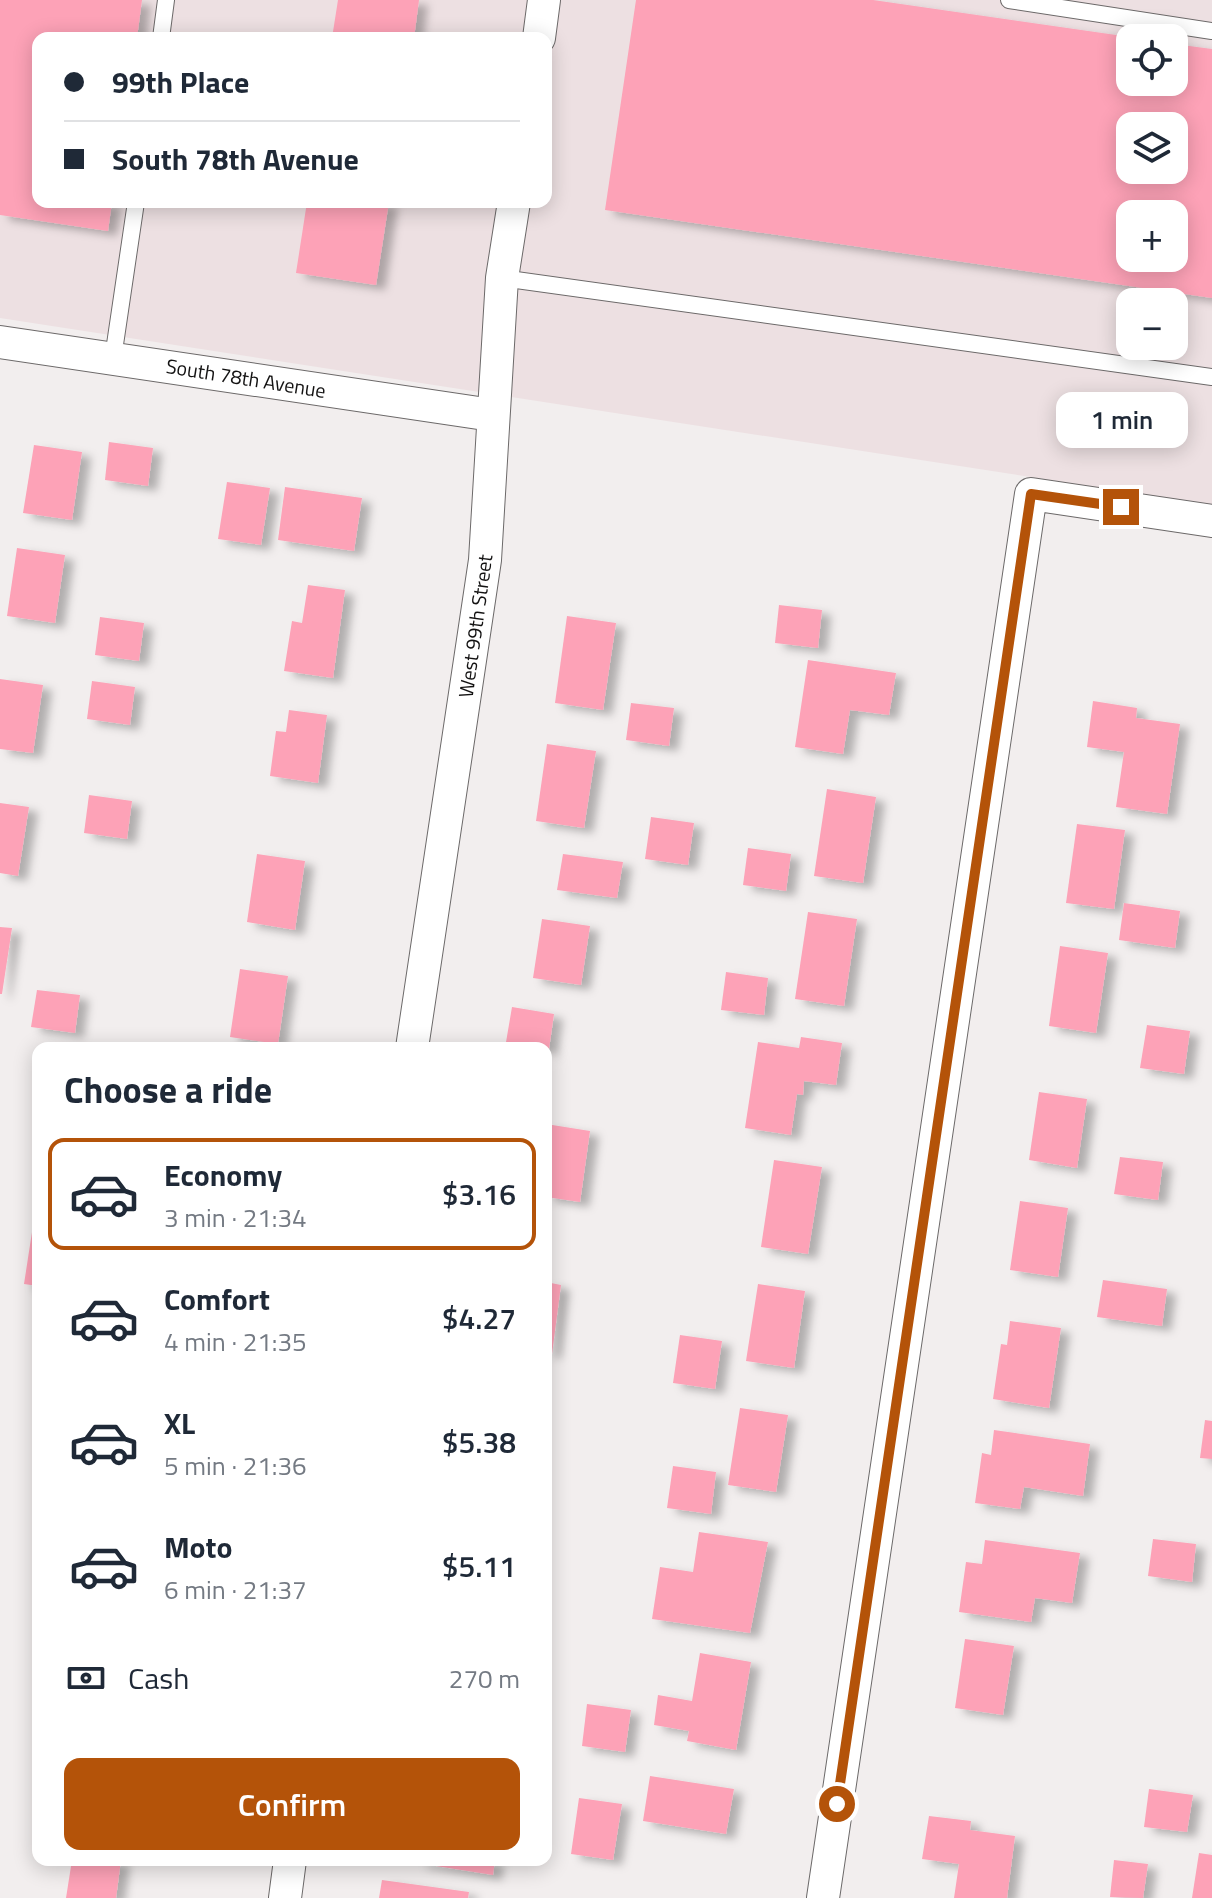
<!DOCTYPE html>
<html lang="en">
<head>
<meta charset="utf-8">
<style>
  body { margin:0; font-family:"Titillium Web",sans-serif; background:#f2f2f3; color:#1f2937; height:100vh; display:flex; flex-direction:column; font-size:30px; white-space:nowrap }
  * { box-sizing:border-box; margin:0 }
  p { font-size:26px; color:#747a83 }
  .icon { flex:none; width:44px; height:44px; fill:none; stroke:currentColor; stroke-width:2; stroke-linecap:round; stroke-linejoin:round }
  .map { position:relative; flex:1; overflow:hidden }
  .panel { position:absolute; left:32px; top:1042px; width:520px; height:824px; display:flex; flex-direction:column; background:#fff; border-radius:16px; box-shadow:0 4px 20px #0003 }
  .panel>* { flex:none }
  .hud { position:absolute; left:32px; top:32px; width:520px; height:176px; border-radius:16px; box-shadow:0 4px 20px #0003; display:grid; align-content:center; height:176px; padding:0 32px; background:#fff }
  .fabs { position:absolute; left:1116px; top:24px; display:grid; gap:16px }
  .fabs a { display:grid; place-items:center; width:72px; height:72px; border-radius:16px; background:#fff; box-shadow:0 4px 20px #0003; font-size:40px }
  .end { position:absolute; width:36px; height:36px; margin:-18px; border:10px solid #b45309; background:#fff; box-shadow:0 0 0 4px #fff }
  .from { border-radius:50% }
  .bubble { position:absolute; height:56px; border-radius:16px; background:#fff; box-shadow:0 4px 20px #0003; font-size:26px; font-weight:600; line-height:56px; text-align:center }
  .hud b { display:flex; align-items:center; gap:28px; height:76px; font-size:30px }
  .hud b+b { border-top:2px solid #e0e1e3 }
  .hud i { width:20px; height:20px; background:#1f2937 }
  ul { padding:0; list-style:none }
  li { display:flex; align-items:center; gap:24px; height:112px; margin:0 16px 12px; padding:0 16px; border:4px solid transparent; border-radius:16px }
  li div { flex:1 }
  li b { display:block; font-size:30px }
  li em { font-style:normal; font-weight:600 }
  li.selected { border-color:#b45309 }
  li>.icon { width:72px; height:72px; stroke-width:1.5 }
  h2 { padding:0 32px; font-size:36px; line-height:96px }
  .pay { display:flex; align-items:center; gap:20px; height:88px; padding:0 32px; font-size:30px }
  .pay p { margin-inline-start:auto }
  .button { display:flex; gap:16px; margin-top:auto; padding:16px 32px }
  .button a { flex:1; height:92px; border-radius:16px; background:#b45309; color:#fff; font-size:32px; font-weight:600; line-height:92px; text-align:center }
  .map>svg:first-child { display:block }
</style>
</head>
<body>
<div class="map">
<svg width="1212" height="1898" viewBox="0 0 1212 1898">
  <defs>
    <filter id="shadow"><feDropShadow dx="9" dy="5" stdDeviation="4" flood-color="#0004"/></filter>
  </defs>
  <rect width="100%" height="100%" fill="#f2eeee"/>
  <!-- built -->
  <path fill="#ede0e2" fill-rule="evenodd" d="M 0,0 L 1212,0 L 1212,505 L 0,318 ZM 38,38 L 546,38 L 546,202 L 38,202 ZM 1130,38 L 1174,38 L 1174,82 L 1130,82 ZM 1130,126 L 1174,126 L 1174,170 L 1130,170 ZM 1130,214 L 1174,214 L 1174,258 L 1130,258 ZM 1130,302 L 1174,302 L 1174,346 L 1130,346 Z"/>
  <!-- building -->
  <g fill="#fda2b7" fill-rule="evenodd" filter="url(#shadow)">
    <path d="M 0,0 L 142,0 L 137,38 L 38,38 L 38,202 L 112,202 L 108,231 L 0,215 Z"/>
    <path d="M 338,0 L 419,0 L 414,38 L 332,38 Z"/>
    <path d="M 636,0 L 873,0 L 1130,37 L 1130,82 L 1174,82 L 1174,44 L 1212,49 L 1212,298 L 605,210 ZM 1130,126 L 1174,126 L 1174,170 L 1130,170 ZM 1130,214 L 1174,214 L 1174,258 L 1130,258 Z"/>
    <path d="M 307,202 L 389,202 L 376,285 L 296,273 Z"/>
    <path d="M 109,442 L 153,448 L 148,486 L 105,480 Z"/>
    <path d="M 34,445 L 82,452 L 72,520 L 23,513 Z"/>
    <path d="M 227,482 L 270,488 L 261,545 L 218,539 Z"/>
    <path d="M 285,487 L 362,498 L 354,551 L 278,540 Z"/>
    <path d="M 17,548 L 65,555 L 55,623 L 7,616 Z"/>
    <path d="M 308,585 L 345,590 L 333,678 L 284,671 L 292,621 L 302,623 Z"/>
    <path d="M 779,605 L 822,610 L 818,648 L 775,643 Z"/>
    <path d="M 567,616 L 616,623 L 603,710 L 555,703 Z"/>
    <path d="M 100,617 L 144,623 L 139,661 L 95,655 Z"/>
    <path d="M 808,660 L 896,673 L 889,715 L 850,710 L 843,754 L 795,747 Z"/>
    <path d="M 0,679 L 43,685 L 33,753 L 0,749 Z"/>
    <path d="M 92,681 L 135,687 L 130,725 L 87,719 Z"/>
    <path d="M 1093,701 L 1137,708 L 1136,718 L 1180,724 L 1167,814 L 1116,807 L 1124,752 L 1087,747 Z"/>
    <path d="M 631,703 L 674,708 L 669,746 L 626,740 Z"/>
    <path d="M 289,710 L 327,715 L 318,783 L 270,776 L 276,731 L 286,732 Z"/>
    <path d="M 547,744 L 596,751 L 584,828 L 536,821 Z"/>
    <path d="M 827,789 L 876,797 L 863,883 L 814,876 Z"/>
    <path d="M 89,795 L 132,801 L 127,839 L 84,833 Z"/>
    <path d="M 0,803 L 29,807 L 18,876 L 0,873 Z"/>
    <path d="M 651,817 L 694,823 L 688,865 L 645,859 Z"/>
    <path d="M 1077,824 L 1125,830 L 1114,909 L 1066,903 Z"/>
    <path d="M 748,848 L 791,854 L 786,891 L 743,885 Z"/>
    <path d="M 257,854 L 305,861 L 295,930 L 247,922 Z"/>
    <path d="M 563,854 L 623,862 L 617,898 L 557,890 Z"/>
    <path d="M 1124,903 L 1180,911 L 1175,948 L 1119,940 Z"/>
    <path d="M 808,912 L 857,919 L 844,1006 L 795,999 Z"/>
    <path d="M 542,919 L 590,926 L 581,985 L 533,978 Z"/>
    <path d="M 0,927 L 12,928 L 2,994 L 0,994 Z"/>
    <path d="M 1060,946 L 1108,953 L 1096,1033 L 1049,1026 Z"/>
    <path d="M 240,969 L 288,976 L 278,1044 L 230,1037 Z"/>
    <path d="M 726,972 L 768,978 L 764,1015 L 721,1010 Z"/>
    <path d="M 37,990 L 80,995 L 75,1033 L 31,1027 Z"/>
    <path d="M 512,1007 L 554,1014 L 548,1056 L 546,1048 L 505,1048 Z"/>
    <path d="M 1147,1025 L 1190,1031 L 1184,1074 L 1140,1068 Z"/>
    <path d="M 801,1037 L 842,1043 L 836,1085 L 804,1081 L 803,1095 L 797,1094 L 791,1135 L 745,1128 L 758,1042 L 799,1048 Z"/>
    <path d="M 1039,1092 L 1087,1099 L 1077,1168 L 1029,1160 Z"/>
    <path d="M 546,1124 L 590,1131 L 580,1202 L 546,1197 Z"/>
    <path d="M 1120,1157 L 1163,1162 L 1158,1200 L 1114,1194 Z"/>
    <path d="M 774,1160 L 822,1167 L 808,1254 L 761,1247 Z"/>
    <path d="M 1020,1201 L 1068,1208 L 1058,1277 L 1010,1270 Z"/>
    <path d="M 32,1232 L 38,1233 L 38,1286 L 24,1284 Z"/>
    <path d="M 1103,1280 L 1167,1289 L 1162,1326 L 1097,1317 Z"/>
    <path d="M 546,1282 L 561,1285 L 552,1354 L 546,1353 Z"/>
    <path d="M 758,1284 L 805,1291 L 794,1368 L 746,1361 Z"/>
    <path d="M 1010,1321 L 1061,1328 L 1049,1408 L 993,1399 L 1001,1344 L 1007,1345 Z"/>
    <path d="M 680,1335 L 722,1341 L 715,1389 L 673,1383 Z"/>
    <path d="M 740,1408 L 788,1415 L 776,1492 L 728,1485 Z"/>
    <path d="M 1205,1420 L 1212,1421 L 1212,1459 L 1200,1458 Z"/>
    <path d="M 994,1430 L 1090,1444 L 1083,1496 L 1024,1487 L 1020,1509 L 975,1503 L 982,1453 L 991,1455 Z"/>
    <path d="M 673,1466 L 716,1472 L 711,1514 L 667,1508 Z"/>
    <path d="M 699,1532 L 768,1542 L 750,1633 L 652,1619 L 660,1567 L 693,1572 Z"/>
    <path d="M 1153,1539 L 1196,1544 L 1192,1582 L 1148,1576 Z"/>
    <path d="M 985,1540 L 1080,1553 L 1072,1603 L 1035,1598 L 1031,1622 L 959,1612 L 966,1562 L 982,1564 Z"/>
    <path d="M 965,1639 L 1014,1646 L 1003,1715 L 955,1708 Z"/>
    <path d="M 700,1653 L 751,1662 L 736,1750 L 687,1741 L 689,1731 L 654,1725 L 658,1695 L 692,1701 Z"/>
    <path d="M 36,1682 L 38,1682 L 38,1715 L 32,1714 Z"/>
    <path d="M 587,1704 L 631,1710 L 625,1752 L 582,1746 Z"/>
    <path d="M 650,1776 L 734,1789 L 726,1834 L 643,1821 Z"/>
    <path d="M 1149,1789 L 1193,1795 L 1187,1832 L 1144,1827 Z"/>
    <path d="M 579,1798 L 622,1804 L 613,1860 L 571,1854 Z"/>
    <path d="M 929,1816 L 971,1821 L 970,1830 L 1015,1836 L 1007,1898 L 954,1898 L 959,1864 L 922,1859 Z"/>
    <path d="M 1199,1853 L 1212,1855 L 1212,1898 L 1192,1898 Z"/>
    <path d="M 72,1860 L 121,1860 L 116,1898 L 66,1898 Z"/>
    <path d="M 418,1860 L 495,1860 L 493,1875 L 417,1863 Z"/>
    <path d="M 1114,1860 L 1148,1864 L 1143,1898 L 1110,1897 Z"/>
    <path d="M 382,1880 L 469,1892 L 468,1898 L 379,1898 Z"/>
  </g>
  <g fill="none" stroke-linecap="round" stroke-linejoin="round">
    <defs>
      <g id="service">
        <path d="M 1009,0 L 1212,31"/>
        <path d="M 161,38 L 166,0"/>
        <path d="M 502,278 L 1212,377"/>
        <path d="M 113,358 L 136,202"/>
      </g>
      <g id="minor">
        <path d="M 539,38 L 544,0"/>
        <path d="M 0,342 L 492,415"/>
        <path d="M 412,1048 L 485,560 L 502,278 L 514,202"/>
        <path d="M 285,1898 L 290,1860"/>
        <path d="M 823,1898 L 1031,494 L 1212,521"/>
      </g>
    </defs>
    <!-- service casing -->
    <use href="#service" stroke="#6c6969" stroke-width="18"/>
    <!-- minor casing -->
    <use href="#minor" stroke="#6c6969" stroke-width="34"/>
    <!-- service -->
    <use href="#service" stroke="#fff" stroke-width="16"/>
    <!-- minor -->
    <use href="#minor" stroke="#fff" stroke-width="32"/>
  </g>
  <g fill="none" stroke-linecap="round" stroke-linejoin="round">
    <!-- route -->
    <path stroke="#b45309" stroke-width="10" d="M 837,1804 L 1031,494 L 1121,507"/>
  </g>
  <g text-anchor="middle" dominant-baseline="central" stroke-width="7" stroke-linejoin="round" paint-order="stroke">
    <!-- street labels -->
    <g font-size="20" fill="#131212" stroke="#fff">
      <text transform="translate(246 378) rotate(9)">South 78th Avenue</text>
      <text transform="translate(475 626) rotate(-82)">West 99th Street</text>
    </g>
  </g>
</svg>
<div class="fabs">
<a><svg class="icon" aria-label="locate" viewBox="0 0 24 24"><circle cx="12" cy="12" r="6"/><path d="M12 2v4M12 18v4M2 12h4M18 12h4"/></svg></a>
<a><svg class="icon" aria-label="layers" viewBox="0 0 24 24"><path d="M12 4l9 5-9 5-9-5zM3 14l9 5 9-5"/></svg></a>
<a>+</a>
<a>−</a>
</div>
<i class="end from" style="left:837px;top:1804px"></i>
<i class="end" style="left:1121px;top:507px"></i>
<div class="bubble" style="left:1056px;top:392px;width:132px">1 min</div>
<div class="hud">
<b><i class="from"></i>99th Place</b>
<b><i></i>South 78th Avenue</b>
</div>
<section class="panel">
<h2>Choose a ride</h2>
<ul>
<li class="selected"><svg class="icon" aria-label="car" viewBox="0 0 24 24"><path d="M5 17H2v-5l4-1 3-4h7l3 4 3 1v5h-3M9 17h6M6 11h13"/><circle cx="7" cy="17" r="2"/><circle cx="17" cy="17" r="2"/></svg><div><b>Economy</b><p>3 min · 21:34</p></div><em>$3.16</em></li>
<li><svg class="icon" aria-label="car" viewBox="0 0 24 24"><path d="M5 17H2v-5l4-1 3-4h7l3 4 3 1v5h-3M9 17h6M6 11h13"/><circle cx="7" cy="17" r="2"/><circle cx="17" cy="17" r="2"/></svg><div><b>Comfort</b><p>4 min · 21:35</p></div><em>$4.27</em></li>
<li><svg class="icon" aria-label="car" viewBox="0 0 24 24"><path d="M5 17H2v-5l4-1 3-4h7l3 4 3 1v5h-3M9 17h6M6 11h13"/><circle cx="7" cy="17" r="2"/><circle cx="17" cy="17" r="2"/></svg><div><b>XL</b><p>5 min · 21:36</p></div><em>$5.38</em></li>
<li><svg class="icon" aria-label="car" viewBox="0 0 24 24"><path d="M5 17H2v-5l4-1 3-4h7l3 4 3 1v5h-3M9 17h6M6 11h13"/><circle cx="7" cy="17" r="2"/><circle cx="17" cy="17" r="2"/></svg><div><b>Moto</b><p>6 min · 21:37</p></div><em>$5.11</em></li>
</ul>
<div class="pay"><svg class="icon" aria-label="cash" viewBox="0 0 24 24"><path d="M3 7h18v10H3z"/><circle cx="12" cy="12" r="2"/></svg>Cash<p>270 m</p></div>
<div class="button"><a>Confirm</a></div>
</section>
</div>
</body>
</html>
